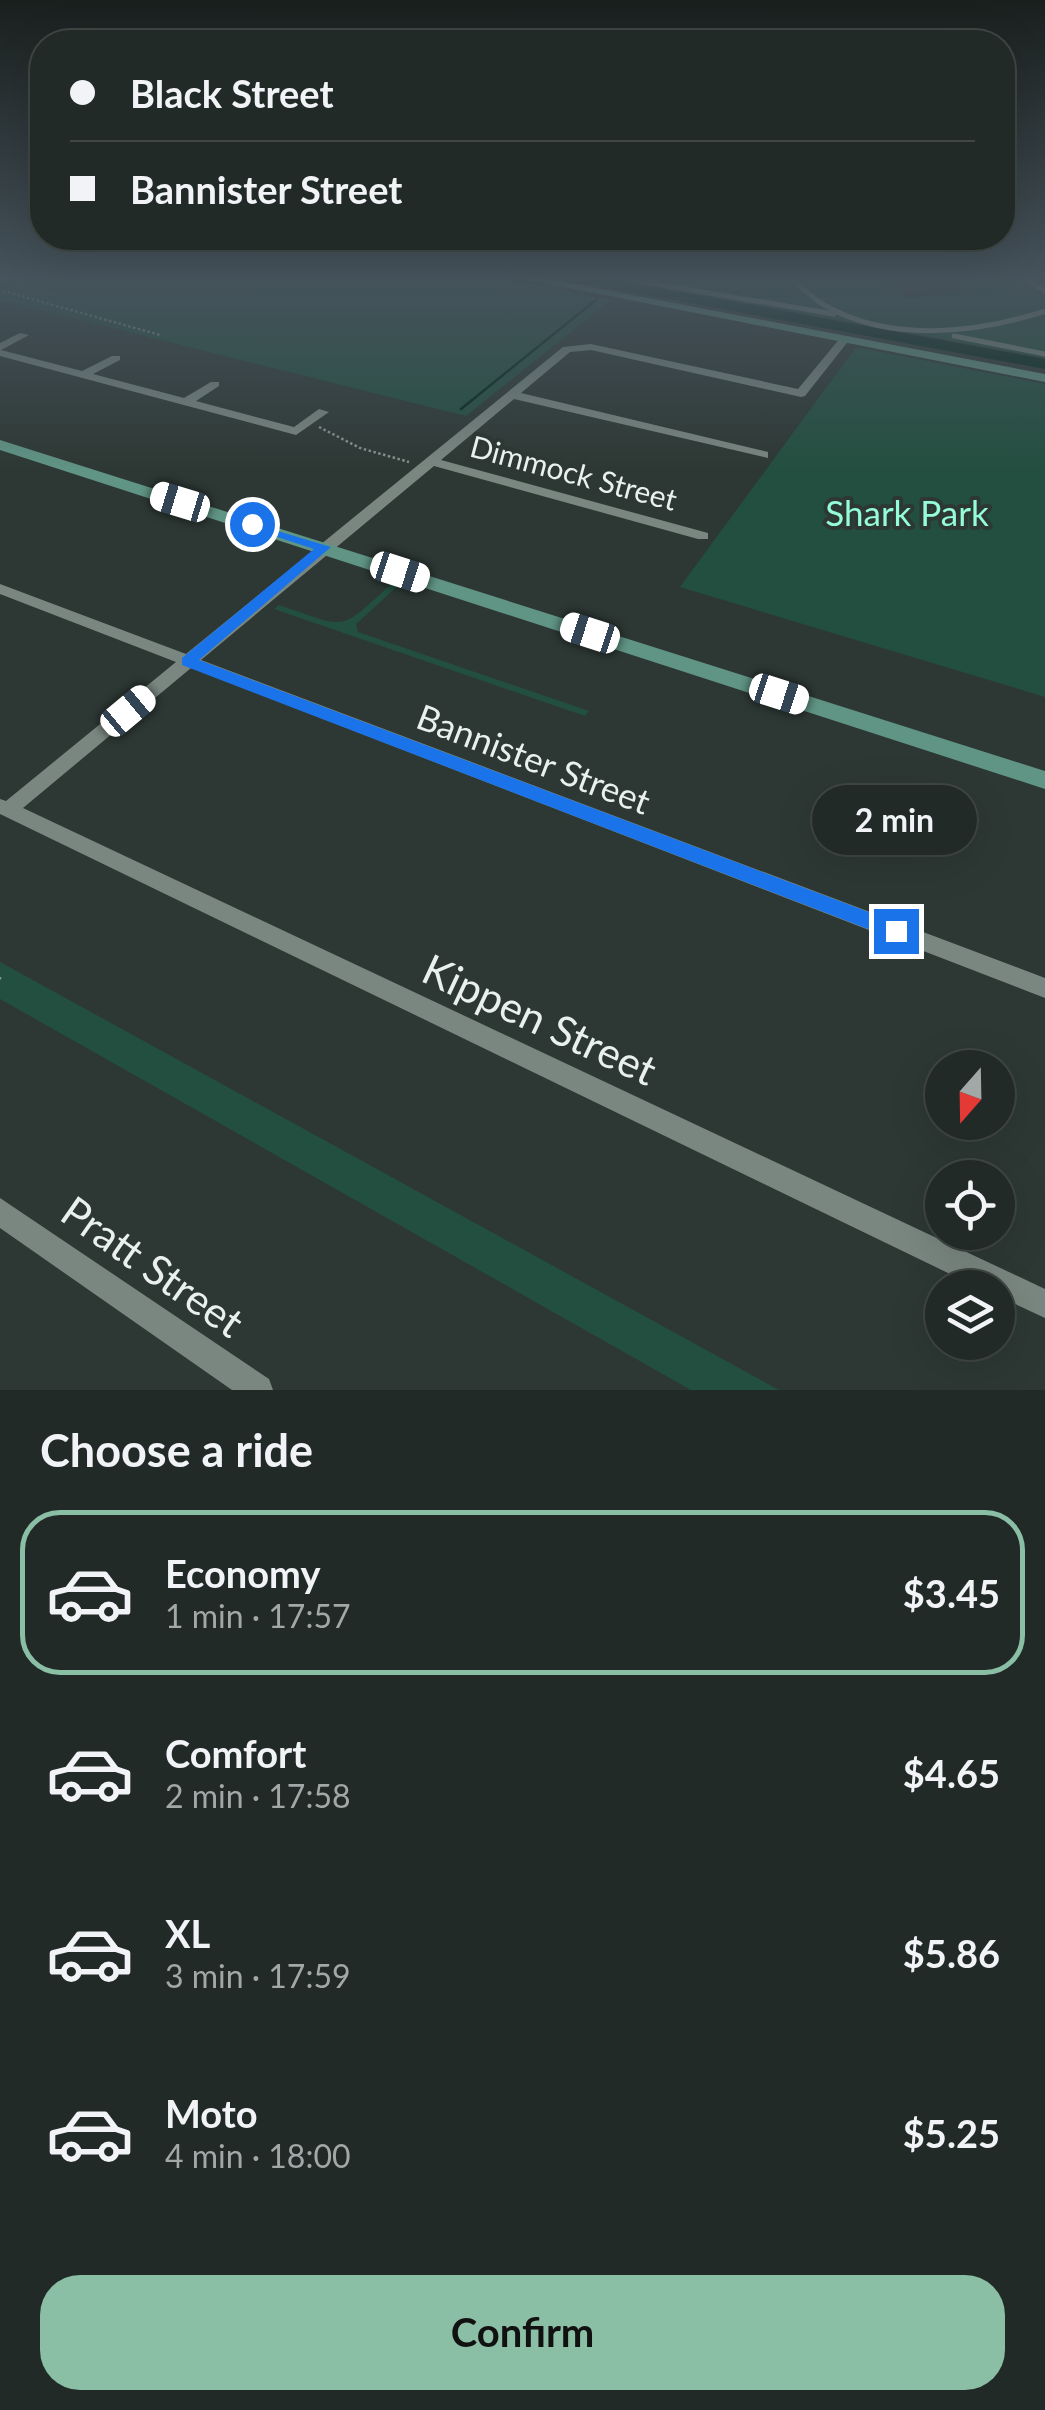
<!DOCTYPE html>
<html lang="en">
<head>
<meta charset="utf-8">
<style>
  body { margin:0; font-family:Lato,sans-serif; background:#2a322f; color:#f1f3f6; height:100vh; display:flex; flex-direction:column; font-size:38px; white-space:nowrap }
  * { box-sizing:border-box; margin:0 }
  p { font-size:32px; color:#a2a7a7 }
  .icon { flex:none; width:55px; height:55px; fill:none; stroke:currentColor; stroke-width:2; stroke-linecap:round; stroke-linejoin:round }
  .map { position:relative; height:1390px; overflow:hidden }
  .sheet { display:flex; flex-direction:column; background:#222a27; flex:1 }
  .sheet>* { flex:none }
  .banner { position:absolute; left:30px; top:30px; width:985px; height:220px; border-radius:40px; box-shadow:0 10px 40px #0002,0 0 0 2px #3f4644; display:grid; align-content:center; height:220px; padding:0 40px; background:#222a27 }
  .needle { width:65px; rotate:200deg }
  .buttons { position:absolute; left:925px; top:1050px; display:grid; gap:20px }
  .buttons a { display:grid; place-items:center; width:90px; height:90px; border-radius:50%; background:#222a27; box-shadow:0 10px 40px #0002,0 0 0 2px #3f4644; font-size:50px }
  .end { position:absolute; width:45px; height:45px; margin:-22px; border:12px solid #1a73e8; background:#fff; box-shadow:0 0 0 5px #fff }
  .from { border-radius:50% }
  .bubble { position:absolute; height:70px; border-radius:35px; background:#222a27; box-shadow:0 10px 40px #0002,0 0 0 2px #3f4644; font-size:32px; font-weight:700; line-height:70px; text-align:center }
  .car { position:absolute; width:30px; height:60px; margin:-30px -15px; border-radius:12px; box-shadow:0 0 8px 2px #0007; background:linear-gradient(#fff 24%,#345 0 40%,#fff 0 76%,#345 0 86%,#fff 0) }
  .banner b { display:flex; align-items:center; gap:35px; height:95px; font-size:38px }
  .banner b+b { border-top:2px solid #3f4644 }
  .banner i { width:25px; height:25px; background:#f1f3f6 }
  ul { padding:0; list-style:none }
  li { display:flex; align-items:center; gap:30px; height:165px; margin:0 20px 15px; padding:0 20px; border:5px solid transparent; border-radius:40px }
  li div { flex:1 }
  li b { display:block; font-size:38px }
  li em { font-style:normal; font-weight:700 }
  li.active { border-color:#8abfa5 }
  li>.icon { width:90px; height:90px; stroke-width:1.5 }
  h2 { padding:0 40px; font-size:45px; line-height:120px }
  .primary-button { display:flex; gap:20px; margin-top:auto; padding:20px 40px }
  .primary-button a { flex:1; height:115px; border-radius:40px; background:#8abfa5; color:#111; font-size:40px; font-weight:700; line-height:115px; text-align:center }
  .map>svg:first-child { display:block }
</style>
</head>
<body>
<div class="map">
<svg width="1045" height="1390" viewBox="0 0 1045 1390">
  <rect width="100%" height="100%" fill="#2d3834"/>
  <!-- green -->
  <g fill="#234f40">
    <path d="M 23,277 L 492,277 L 611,300 L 466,416 L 0,300 L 0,286 Z"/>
    <path d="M 605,277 L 878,277 L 908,298 L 968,292 L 947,277 L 1045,277 L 1045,358 Z"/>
    <path d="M 856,347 L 1045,384 L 1045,697 L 680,587 Z"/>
    <path d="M 393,582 L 400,584 L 356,624 L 358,632 L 589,711 L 585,716 L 274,609 L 279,605 C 350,629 338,633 393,582 Z"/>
    <path d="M 0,962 L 779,1390 L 691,1390 L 0,999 Z"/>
  </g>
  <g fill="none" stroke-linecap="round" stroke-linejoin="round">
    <!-- stream -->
    <g stroke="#00251a" stroke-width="2.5">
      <path d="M 612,287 L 616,284"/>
      <path d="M 461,409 L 597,299"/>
    </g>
    <!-- river -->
    <path fill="#00251a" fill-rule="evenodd" d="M 568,277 L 599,277 L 1045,359 L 1045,369 L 576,282 Z"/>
    <!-- path -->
    <g stroke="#8a9390" stroke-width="2.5" stroke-dasharray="2.5 2.5" stroke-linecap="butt">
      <path d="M 3,291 L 160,335"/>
      <path d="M 319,427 L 360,448 L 409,462"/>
      <path d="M 0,977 L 0,981"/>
    </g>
    <!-- lane -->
    <g stroke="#7a8781" stroke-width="5">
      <path d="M 615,277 L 834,314"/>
      <path d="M 790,277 C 801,287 813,299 826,306 C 891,343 978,333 1045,311"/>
      <path d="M 1022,277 L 1045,291"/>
      <path d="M 954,336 L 1045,354"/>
    </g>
    <!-- street -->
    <g fill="#7a8781" fill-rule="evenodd">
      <path d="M 20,333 L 29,335 L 1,350 L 82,371 L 112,356 L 120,356 L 120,360 L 93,374 L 184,398 L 211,382 L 219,382 L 219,386 L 196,401 L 294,427 L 319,409 L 329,412 L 296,435 L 0,356 L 0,343 Z"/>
      <path d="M 841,337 L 850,339 L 805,396 L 801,397 L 591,350 L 570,352 L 521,393 L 768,452 L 768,458 L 514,399 L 441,460 L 708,533 L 708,539 L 698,539 L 434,466 L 201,660 L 1045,978 L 1045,998 L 191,668 L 23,808 L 1045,1289 L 1045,1318 L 998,1296 L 998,1288 L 979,1288 L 0,814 L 0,799 L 6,801 L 176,662 L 0,594 L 0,584 L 186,654 L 563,347 L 591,344 L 798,389 Z"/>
      <path d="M 0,1198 L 269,1379 L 273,1390 L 232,1390 L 0,1228 Z"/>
    </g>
    <!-- secondary -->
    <g fill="#609484" fill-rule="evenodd">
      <path d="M 0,277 L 12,277 L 0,283 Z"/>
      <path d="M 514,277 L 538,277 L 1045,374 L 1045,382 Z"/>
      <path d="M 0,440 L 1045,771 L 1045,789 L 0,450 Z"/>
    </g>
  </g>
  <!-- sky -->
  <linearGradient id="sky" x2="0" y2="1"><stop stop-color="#191f1d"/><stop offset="0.59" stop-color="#46535c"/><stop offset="1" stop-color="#46535c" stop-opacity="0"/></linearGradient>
  <rect width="1045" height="471" fill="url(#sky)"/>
  <!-- route -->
  <path fill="#1a73e8" d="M 247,522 L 331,547 L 199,660 L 903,925 L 903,937 L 889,937 L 182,665 L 182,658 L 314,549 L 247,527 Z"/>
  <g text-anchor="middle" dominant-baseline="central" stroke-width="8" stroke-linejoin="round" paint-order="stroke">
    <!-- far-street labels -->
    <g font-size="30" fill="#e9f0ed" stroke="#2d3834">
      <text transform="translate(574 472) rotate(15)">Dimmock Street</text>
    </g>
    <!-- park labels -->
    <g font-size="35" fill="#94fcd6" stroke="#2d3834">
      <text x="907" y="512">Shark Park</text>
    </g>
    <!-- street labels -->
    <g font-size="35" fill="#e9f0ed" stroke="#2d3834">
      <text transform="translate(534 758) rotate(21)">Bannister Street</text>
    </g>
    <!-- near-street labels -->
    <g font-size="42" fill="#e9f0ed" stroke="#2d3834">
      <text transform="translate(540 1019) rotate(25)">Kippen Street</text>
      <text transform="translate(153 1266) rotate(35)">Pratt Street</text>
    </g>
  </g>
</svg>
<div class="buttons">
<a><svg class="needle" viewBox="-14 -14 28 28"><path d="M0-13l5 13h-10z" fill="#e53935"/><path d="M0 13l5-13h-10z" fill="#a2a7a7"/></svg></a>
<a><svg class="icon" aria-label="locate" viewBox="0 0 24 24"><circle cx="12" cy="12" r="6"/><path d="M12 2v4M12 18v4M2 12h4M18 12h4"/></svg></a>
<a><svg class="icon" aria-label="layers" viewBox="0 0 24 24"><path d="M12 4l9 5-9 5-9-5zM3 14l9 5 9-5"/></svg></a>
</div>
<i class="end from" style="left:252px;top:524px"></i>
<i class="end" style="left:896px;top:931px"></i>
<div class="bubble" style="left:812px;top:785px;width:165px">2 min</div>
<i class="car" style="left:180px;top:502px;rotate:287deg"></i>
<i class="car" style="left:400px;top:572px;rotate:108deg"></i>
<i class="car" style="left:590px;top:633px;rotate:288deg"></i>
<i class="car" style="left:779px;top:694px;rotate:108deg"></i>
<i class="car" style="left:128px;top:711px;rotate:50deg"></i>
<div class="banner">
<b><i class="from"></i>Black Street</b>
<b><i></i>Bannister Street</b>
</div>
</div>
<section class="sheet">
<h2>Choose a ride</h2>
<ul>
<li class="active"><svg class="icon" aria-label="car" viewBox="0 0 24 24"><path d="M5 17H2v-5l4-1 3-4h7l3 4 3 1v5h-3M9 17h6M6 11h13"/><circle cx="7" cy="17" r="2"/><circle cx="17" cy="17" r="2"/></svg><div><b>Economy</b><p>1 min · 17:57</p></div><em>$3.45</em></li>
<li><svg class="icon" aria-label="car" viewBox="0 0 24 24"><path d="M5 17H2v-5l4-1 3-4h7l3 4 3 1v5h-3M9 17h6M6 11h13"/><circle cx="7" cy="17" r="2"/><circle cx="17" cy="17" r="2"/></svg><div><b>Comfort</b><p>2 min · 17:58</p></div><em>$4.65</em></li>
<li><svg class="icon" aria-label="car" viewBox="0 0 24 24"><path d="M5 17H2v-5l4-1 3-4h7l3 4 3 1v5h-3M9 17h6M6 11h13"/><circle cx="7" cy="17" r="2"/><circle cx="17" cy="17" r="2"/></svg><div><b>XL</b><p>3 min · 17:59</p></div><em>$5.86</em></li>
<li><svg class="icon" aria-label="car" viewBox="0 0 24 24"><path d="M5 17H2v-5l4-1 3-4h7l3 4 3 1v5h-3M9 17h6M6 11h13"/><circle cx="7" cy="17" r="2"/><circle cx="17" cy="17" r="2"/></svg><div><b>Moto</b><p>4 min · 18:00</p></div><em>$5.25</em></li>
</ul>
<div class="primary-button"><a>Confirm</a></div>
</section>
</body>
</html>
